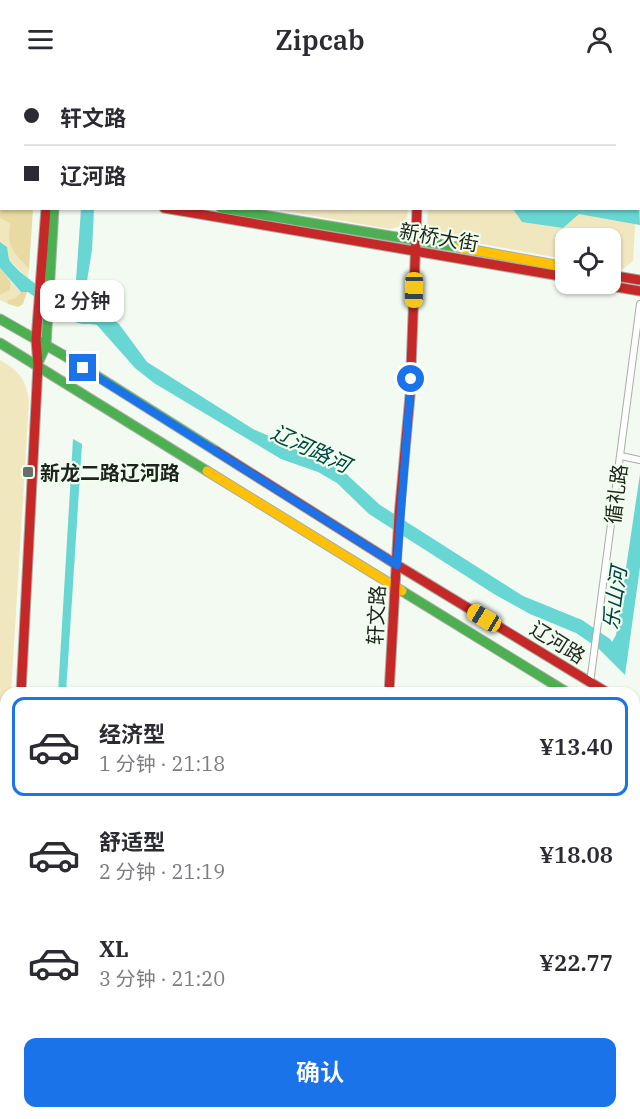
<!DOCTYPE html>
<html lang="zh">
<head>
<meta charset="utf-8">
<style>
  body { margin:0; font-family:"IBM Plex Serif","Noto Sans SC",serif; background:#f7f7f7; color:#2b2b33; height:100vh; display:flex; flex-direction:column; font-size:22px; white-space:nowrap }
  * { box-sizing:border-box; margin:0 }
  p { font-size:20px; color:#7c7c81 }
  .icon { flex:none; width:33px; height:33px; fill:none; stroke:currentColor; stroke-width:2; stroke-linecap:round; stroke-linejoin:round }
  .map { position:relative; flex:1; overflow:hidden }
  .details { position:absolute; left:0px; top:609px; width:640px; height:432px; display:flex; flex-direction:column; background:#fff; border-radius:18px 18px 0 0; box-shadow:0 2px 4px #0004 }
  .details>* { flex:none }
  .top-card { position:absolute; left:0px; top:0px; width:640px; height:132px; box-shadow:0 2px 4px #0004; display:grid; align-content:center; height:132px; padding:0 24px; background:#fff }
  .controls { position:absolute; left:555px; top:150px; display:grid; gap:12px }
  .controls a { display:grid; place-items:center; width:66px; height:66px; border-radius:12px; background:#fff; box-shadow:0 2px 4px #0004; font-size:30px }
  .end { position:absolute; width:27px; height:27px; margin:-14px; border:8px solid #1a73e8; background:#fff; box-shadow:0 0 0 3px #fff }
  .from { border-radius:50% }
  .bubble { position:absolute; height:42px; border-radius:12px; background:#fff; box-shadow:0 2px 4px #0004; font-size:20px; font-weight:600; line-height:42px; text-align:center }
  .car { position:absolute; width:18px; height:36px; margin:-18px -9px; border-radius:8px; box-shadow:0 0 4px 2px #0007; background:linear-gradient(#f5c518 24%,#345 0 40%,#f5c518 0 76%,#345 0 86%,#f5c518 0) }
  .top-card b { display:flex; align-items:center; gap:21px; height:57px; font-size:22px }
  .top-card b+b { border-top:2px solid #e1e1e2 }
  .top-card i { width:15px; height:15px; background:#2b2b33 }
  ul { padding:10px 0 0; list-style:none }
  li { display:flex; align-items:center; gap:18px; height:99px; margin:0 12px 9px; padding:0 12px; border:3px solid transparent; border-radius:12px }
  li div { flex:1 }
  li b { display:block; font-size:22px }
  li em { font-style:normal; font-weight:600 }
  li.selected { border-color:#1a73e8 }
  li>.icon { width:54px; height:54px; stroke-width:1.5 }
  .button { display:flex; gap:12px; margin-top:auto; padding:12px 24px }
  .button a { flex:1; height:69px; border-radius:12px; background:#1a73e8; color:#fff; font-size:24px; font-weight:600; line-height:69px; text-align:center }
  header { display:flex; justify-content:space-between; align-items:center; height:78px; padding:0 24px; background:#fff; font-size:27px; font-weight:600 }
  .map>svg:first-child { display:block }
</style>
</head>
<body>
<header><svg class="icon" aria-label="menu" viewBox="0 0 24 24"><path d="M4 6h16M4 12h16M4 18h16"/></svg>Zipcab<svg class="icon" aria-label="person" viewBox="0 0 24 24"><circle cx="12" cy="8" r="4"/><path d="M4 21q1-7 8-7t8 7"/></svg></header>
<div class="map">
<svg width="640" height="1041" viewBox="0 0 640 1041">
  <rect width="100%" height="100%" fill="#f2faf1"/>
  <!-- green -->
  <g fill="#f0e7bf">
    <path d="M 71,0 L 223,0 L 224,1 L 71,2 Z"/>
    <path d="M 274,131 L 408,130 L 408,131 L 407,139 L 404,147 L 390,151 Z"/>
    <path d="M 428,131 L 636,131 L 633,183 L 623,191 L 611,189 L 610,160 L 566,160 L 565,181 L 438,158 L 430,154 L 427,145 Z"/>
    <path d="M 0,140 L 10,146 C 6,170 14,175 29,191 L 28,200 L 9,182 L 7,169 L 0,164 Z"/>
    <path d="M 11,204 L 21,214 L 15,220 L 7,222 L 8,226 L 0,222 L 0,217 L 10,212 Z"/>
    <path d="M 0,282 C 19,293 26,301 29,323 L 11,615 L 6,615 L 6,675 L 0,680 Z"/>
    <path d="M 635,992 L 640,994 L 640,1022 L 635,1041 L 612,1035 L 634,1035 Z"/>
  </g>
  <!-- forest -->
  <g fill="#e8daa2">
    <path d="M 0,106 L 2,130 L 33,131 L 29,191 C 14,175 6,170 10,146 L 0,140 Z"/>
    <path d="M 0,190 L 11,204 L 10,212 L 0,217 Z"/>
    <path d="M 21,214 L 27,214 L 23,226 L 18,229 L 8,226 L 7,222 L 15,220 Z"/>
    <path d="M 0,872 L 6,874 L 6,897 L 0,895 Z"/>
    <path d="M 72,1035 L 407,1035 L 433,1041 L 92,1041 Z"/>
  </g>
  <!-- water -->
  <g fill="#68d6d2">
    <path d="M 639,124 L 640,147 L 579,136 L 563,150 L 522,144 L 513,131 L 639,130 Z"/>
    <path d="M 81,131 L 94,131 L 92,172 L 86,209 L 89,220 L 97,229 L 119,246 L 147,284 L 253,351 L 325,382 L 343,393 L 380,427 L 523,518 L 582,542 L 610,561 L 612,564 L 616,557 L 640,396 L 640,489 L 625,597 L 598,570 L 576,555 L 530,536 L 494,516 L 369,436 L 337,405 L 318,394 L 281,381 L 154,305 L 135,290 L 97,247 C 90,245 84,247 78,245 C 59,239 44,225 28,214 L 21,214 L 0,190 L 0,164 L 7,169 C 8,173 8,180 10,183 C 18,195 55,222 69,222 L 75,217 Z"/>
    <path d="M 73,361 L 82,366 L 66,615 L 58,615 Z"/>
    <path d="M 0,986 L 2,986 L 6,991 L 6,1035 L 10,1035 L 9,1041 L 0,1041 Z"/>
  </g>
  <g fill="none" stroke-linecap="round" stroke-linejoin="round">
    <defs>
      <g id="street">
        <path d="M 621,378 L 640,382"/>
        <path d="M 590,605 L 640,226"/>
      </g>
      <g id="fast">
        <path d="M 221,130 L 457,169"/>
        <path d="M 0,241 L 65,278 L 216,373"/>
        <path d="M 0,265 L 207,393"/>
        <path d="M 38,285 L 46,267 L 54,130"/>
        <path d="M 402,513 L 568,615"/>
        <path d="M 634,830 L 640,831"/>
      </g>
      <g id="slow">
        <path d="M 53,0 L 53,2"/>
        <path d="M 61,0 L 61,2"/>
        <path d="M 457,169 L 566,189"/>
        <path d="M 207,393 L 402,513"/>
        <path d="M 634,630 L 640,633"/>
        <path d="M 634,986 L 640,987"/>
      </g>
      <g id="jam">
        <path d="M 423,2 L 424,0"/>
        <path d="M 164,130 L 566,199"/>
        <path d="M 610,197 L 640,202"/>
        <path d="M 599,206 L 640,213"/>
        <path d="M 216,373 L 397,487 L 608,615"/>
        <path d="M 21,615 L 38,287 L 36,262 L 46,130"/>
        <path d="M 389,615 L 399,438 L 410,318 L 417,130"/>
        <path d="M 634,653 L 640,656"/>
        <path d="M 0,861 L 6,862"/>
      </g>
    </defs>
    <!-- street casing -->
    <use href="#street" stroke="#a7aea6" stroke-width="8"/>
    <!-- fast casing -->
    <use href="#fast" stroke="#a7aea6" stroke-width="11"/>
    <!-- slow casing -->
    <use href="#slow" stroke="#a7aea6" stroke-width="11"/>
    <!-- jam casing -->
    <use href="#jam" stroke="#a7aea6" stroke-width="11"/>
    <!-- street -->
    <use href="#street" stroke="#fdfefd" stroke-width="6"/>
    <!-- fast -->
    <use href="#fast" stroke="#4caf50" stroke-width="9"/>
    <!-- slow -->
    <use href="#slow" stroke="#ffc107" stroke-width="9"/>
    <!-- jam -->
    <use href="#jam" stroke="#c62828" stroke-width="9"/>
    <defs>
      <g id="rail">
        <path d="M 0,900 L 6,902"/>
        <path d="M 530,1035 L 555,1041"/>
        <path d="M 553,1035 L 579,1041"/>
      </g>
    </defs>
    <!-- rail casing -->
    <use href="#rail" stroke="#c7c9c6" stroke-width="4.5"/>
    <!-- rail -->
    <use href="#rail" stroke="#effeed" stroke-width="2" stroke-dasharray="7" stroke-linecap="butt"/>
  </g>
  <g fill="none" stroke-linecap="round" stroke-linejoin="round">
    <!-- route -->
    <path stroke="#1a73e8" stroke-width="8" d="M 83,290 L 397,487 L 411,301"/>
  </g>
  <!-- markers -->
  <rect fill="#686f67" stroke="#effeed" stroke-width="2" x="22" y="388" width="12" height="12" rx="3"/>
  <g text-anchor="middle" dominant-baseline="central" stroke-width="4.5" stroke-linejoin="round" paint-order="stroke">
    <!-- street labels -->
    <g font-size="20" fill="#1e241d" stroke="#effeed">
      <text transform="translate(439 159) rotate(10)">新桥大街</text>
      <text transform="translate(616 416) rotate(-83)">循礼路</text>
      <text transform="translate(376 537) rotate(-87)">轩文路</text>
      <text transform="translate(558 564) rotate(32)">辽河路</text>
    </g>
    <!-- poi labels -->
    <g font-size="20" font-weight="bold" fill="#1e241d" stroke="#effeed" text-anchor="start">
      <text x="40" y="394">新龙二路辽河路</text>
    </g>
    <!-- water labels -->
    <g font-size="21" font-style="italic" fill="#014544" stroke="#effeed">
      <text transform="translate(311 370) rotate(25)">辽河路河</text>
      <text transform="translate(614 520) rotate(-82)">乐山河</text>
    </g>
  </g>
</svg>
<div class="controls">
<a><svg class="icon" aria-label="locate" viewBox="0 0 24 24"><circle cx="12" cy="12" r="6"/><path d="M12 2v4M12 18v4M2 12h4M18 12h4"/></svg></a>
</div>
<i class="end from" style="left:411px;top:301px"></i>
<i class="end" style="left:83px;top:290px"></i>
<div class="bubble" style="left:40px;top:202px;width:84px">2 分钟</div>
<i class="car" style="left:414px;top:212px;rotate:181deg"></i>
<i class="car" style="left:484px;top:540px;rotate:301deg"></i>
<div class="top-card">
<b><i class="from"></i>轩文路</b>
<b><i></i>辽河路</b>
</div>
<section class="details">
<ul>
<li class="selected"><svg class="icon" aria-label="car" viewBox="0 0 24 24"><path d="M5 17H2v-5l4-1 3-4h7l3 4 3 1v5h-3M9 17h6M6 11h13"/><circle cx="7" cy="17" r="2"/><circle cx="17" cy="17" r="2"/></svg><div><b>经济型</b><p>1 分钟 · 21:18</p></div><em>¥13.40</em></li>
<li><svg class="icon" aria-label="car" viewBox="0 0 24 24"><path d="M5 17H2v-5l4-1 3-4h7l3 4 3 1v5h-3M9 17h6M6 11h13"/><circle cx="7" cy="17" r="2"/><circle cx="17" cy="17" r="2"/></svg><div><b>舒适型</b><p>2 分钟 · 21:19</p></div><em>¥18.08</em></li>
<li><svg class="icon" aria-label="car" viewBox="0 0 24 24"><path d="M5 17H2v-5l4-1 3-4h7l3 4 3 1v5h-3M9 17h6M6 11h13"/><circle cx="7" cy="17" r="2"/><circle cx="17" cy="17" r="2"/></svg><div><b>XL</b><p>3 分钟 · 21:20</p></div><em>¥22.77</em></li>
</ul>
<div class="button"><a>确认</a></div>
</section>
</div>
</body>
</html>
